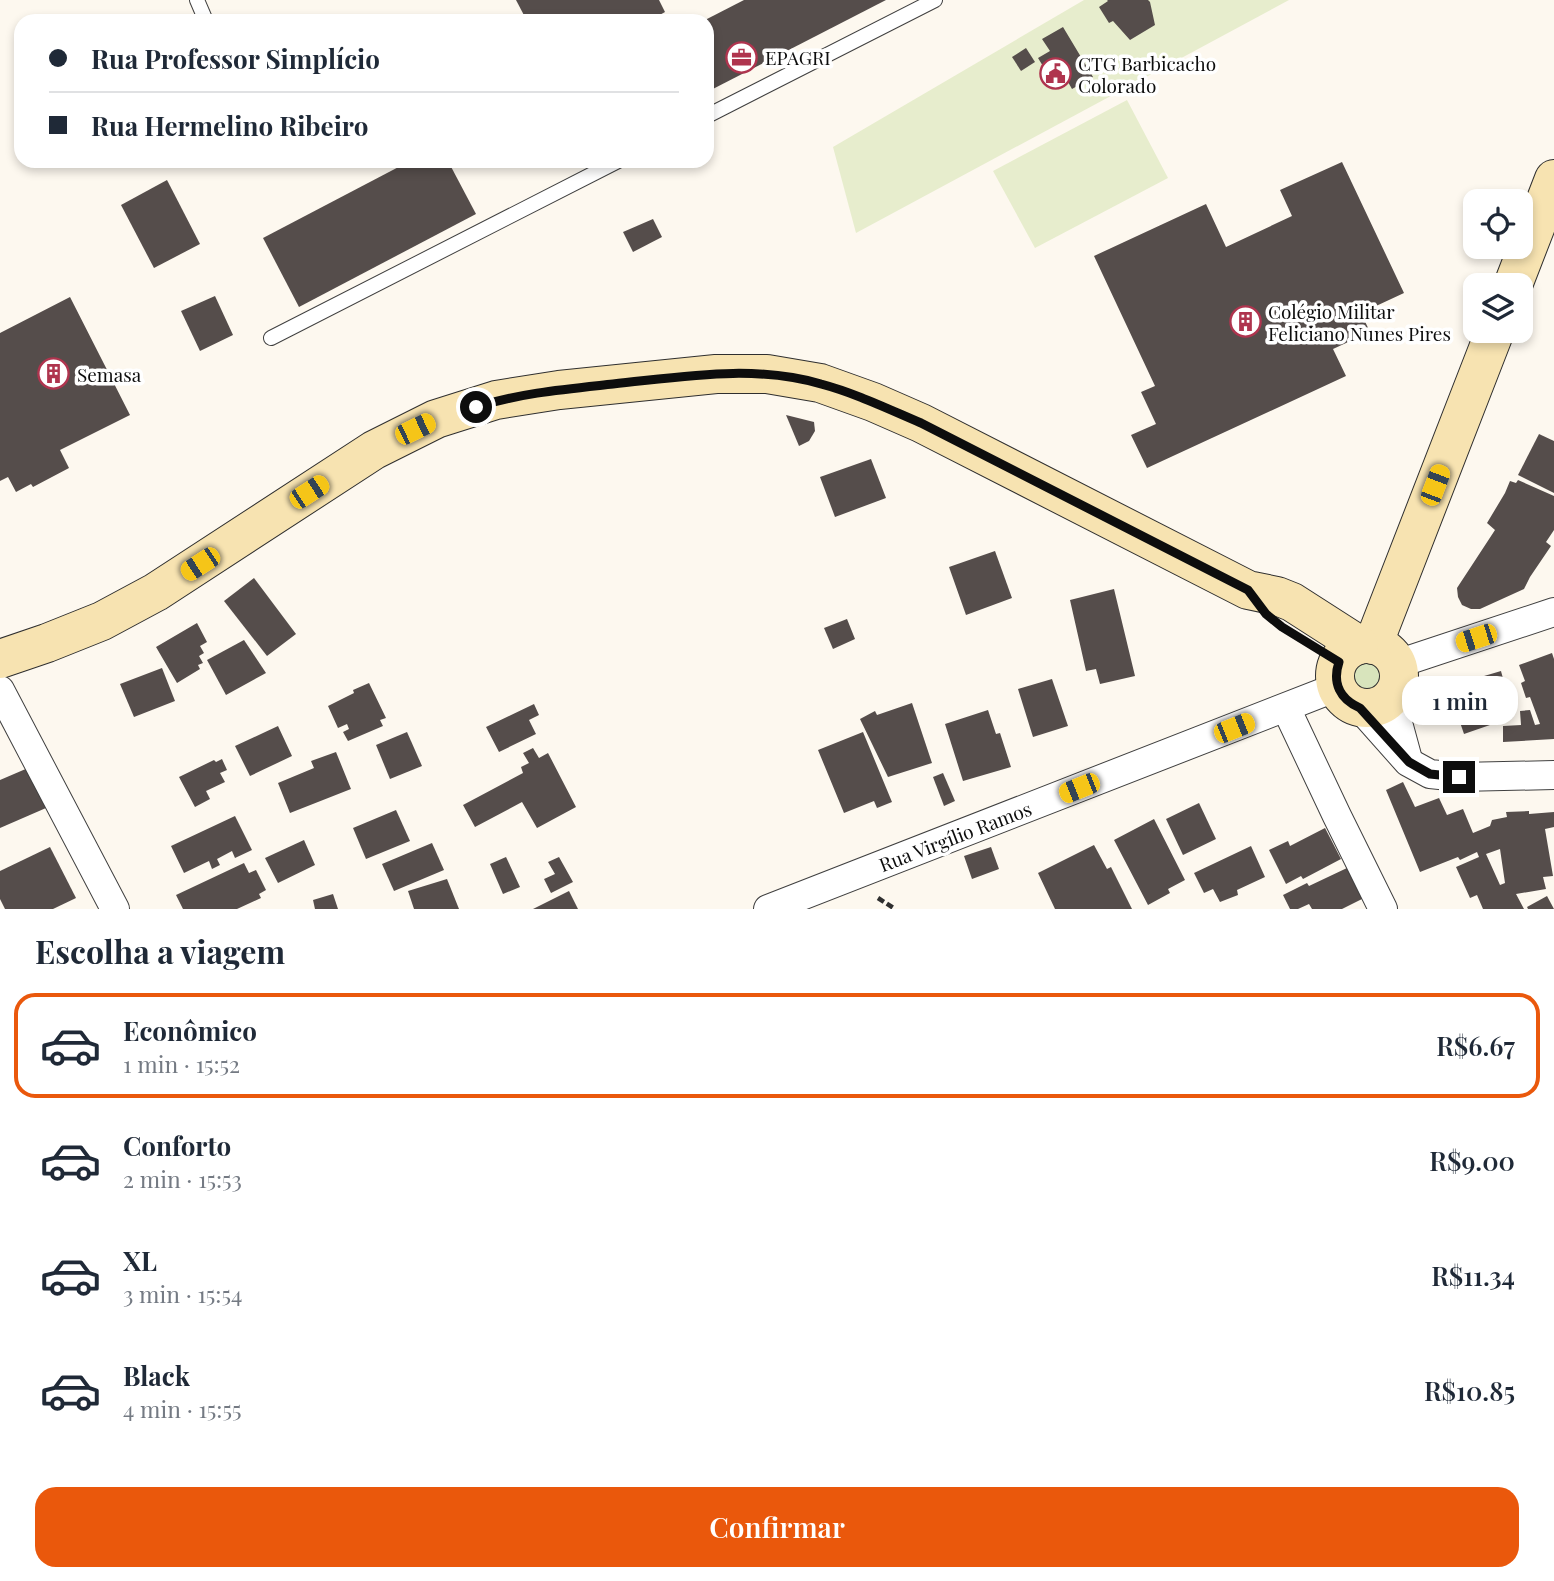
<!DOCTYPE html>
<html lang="pt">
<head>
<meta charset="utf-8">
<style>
  body { margin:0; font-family:"Playfair Display",serif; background:#f2f2f3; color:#1f2937; height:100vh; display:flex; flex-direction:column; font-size:26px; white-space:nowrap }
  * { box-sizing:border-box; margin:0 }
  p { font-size:23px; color:#747a83 }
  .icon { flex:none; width:38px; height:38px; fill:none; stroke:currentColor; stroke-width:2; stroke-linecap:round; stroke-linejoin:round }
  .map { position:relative; height:909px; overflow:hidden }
  .drawer { display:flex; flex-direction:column; background:#fff; flex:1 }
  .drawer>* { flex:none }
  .top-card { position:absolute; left:14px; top:14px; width:700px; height:154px; border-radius:21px; box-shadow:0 4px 10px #0003; display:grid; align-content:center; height:154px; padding:0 35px; background:#fff }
  .tools { position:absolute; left:1463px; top:189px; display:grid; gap:14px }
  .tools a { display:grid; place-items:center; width:70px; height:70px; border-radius:14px; background:#fff; box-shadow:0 4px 10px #0003; font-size:35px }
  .end { position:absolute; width:32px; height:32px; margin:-16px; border:9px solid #0d0d0d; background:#fff; box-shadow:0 0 0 4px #fff }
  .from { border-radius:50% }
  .bubble { position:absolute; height:49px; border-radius:21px; background:#fff; box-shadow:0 4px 10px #0003; font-size:23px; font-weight:600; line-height:49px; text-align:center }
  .car { position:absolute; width:21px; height:42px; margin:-21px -10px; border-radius:9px; box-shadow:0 0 5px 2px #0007; background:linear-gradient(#f5c518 24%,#345 0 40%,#f5c518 0 76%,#345 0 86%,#f5c518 0) }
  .top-card b { display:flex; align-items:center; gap:24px; height:66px; font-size:26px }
  .top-card b+b { border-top:2px solid #e0e1e3 }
  .top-card i { width:18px; height:18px; background:#1f2937 }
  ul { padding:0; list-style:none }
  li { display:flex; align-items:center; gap:21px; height:105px; margin:0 14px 10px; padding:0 21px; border:4px solid transparent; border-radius:21px }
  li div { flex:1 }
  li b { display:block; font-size:26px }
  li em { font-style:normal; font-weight:600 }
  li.on { border-color:#ea580c }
  li>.icon { width:63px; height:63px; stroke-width:1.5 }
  h2 { padding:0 35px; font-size:32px; line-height:84px }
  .button { display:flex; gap:14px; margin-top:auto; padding:14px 35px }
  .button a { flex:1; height:80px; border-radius:21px; background:#ea580c; color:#fff; font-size:28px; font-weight:600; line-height:80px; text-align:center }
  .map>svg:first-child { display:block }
</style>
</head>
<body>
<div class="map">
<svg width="1554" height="909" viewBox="0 0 1554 909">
  <rect width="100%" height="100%" fill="#fdf8ef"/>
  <!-- green -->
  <path fill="#d8e4bc" d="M 1350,660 L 1382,660 C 1405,692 1357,714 1347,685 C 1343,675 1343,669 1350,660 Z"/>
  <!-- pitch -->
  <g fill="#e7edcd">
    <path d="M 1084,0 L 1289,0 L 856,233 L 833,147 Z"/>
    <path d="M 1127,100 L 1168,178 L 1035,248 L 993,171 Z"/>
  </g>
  <!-- building -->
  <g fill="#554d4b" fill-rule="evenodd">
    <path d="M 516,0 L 659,0 L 665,12 L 649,21 L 527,21 Z"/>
    <path d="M 744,0 L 886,0 L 707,92 L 707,19 Z"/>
    <path d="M 1107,0 L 1148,0 L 1150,2 L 1155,25 L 1130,40 L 1113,21 L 1109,23 L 1099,7 L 1108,1 Z"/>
    <path d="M 1063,27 L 1093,77 L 1072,89 L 1068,82 L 1057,89 L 1038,58 L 1050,51 L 1042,39 Z"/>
    <path d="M 1026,48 L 1035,62 L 1021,71 L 1012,57 Z"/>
    <path d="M 410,161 L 448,161 L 476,214 L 299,307 L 263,238 Z"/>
    <path d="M 1342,162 L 1404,293 L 1361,313 L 1370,332 L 1333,349 L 1346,376 L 1147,468 L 1131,435 L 1156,424 L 1141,392 L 1155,386 L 1094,256 L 1206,204 L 1226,247 L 1292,216 L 1280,190 Z"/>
    <path d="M 167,180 L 200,244 L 154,268 L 121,205 Z"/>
    <path d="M 653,219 L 662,237 L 633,252 L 623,232 Z"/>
    <path d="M 215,296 L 233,335 L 200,351 L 181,311 Z"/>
    <path d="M 70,297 L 130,415 L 60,450 L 69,468 L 33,487 L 31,484 L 16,492 L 8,477 L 0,481 L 0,333 Z"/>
    <path d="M 786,415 L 814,422 L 815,431 L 809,441 L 799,446 Z"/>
    <path d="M 1539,434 L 1554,441 L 1554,493 L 1518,475 Z"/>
    <path d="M 871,459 L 886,498 L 835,517 L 820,477 Z"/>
    <path d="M 1518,480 L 1554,496 L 1554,530 L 1546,542 L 1551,546 L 1530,577 L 1524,589 L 1480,609 L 1471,609 L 1462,605 L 1458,597 L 1457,588 L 1495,530 L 1487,523 L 1505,493 L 1510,481 L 1516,483 Z"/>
    <path d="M 995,551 L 1012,598 L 966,615 L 949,567 Z"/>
    <path d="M 254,578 L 296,634 L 267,656 L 224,601 Z"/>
    <path d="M 1114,589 L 1135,676 L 1100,684 L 1096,669 L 1086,671 L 1070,600 Z"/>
    <path d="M 847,619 L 855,639 L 833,649 L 824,628 Z"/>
    <path d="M 197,623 L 207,642 L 200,646 L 204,653 L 199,656 L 203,663 L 198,665 L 200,669 L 177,683 L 156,647 Z"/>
    <path d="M 244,640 L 266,673 L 226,695 L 207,660 Z"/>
    <path d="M 1552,653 L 1554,659 L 1554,739 L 1503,742 L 1503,726 L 1521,725 L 1520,711 L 1530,710 L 1535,725 L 1540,724 L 1530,697 L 1526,698 L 1521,683 L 1525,681 L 1519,665 Z"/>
    <path d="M 162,668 L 175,701 L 134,717 L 120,684 Z"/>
    <path d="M 1501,671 L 1513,717 L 1464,734 L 1451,696 L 1452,688 L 1457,684 Z"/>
    <path d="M 1052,679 L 1068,726 L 1033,737 L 1018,689 Z"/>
    <path d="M 369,683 L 386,718 L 380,720 L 383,726 L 348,741 L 343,732 L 349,729 L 347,724 L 338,728 L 328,706 L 354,693 L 353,690 Z"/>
    <path d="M 912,703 L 932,763 L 888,777 L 860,719 L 875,711 L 877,715 Z"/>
    <path d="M 534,704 L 539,715 L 529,720 L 536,734 L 499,752 L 486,727 Z"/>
    <path d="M 988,710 L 996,734 L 1000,733 L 1011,767 L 963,781 L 945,724 Z"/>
    <path d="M 278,726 L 292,756 L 250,776 L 235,746 Z"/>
    <path d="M 407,732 L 422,766 L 390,779 L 376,745 Z"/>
    <path d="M 863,732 L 892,802 L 877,808 L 874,801 L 844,813 L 818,750 Z"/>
    <path d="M 533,748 L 539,758 L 548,753 L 576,807 L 537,828 L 522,802 L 475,827 L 463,805 L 523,773 L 521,767 L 529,763 L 523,753 Z"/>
    <path d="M 336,752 L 351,789 L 290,813 L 278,783 L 314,768 L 311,761 Z"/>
    <path d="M 222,759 L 227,770 L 220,773 L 225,782 L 206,791 L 210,799 L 195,807 L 179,777 L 214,760 L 216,762 Z"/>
    <path d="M 28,768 L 46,808 L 0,828 L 0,780 Z"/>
    <path d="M 943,773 L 955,801 L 944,806 L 933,777 Z"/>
    <path d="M 1403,782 L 1415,807 L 1439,798 L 1447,815 L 1463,809 L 1473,833 L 1490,826 L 1492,820 L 1507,817 L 1506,812 L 1529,811 L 1529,814 L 1554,812 L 1554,827 L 1545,829 L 1553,876 L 1543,877 L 1546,889 L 1516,894 L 1524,909 L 1483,909 L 1477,895 L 1470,898 L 1456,867 L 1479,857 L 1477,852 L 1460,860 L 1458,857 L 1420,872 L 1386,790 ZM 1500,849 L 1505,883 L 1500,885 L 1486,854 Z"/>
    <path d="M 1199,803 L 1216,839 L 1183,855 L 1166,819 Z"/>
    <path d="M 396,810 L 410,841 L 366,859 L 353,828 Z"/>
    <path d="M 235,816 L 252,850 L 235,858 L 232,851 L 217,859 L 220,865 L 212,869 L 209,861 L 184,873 L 171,846 Z"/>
    <path d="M 1154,819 L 1185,880 L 1168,889 L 1170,893 L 1148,905 L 1114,840 Z"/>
    <path d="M 1325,828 L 1341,859 L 1303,879 L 1301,876 L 1286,884 L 1269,850 L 1288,841 L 1290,846 Z"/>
    <path d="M 304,840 L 315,865 L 278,883 L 265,858 Z"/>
    <path d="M 432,843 L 444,870 L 394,891 L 382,864 Z"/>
    <path d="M 1094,845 L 1107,869 L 1111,867 L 1132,909 L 1055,909 L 1038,873 Z"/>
    <path d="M 1251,846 L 1265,877 L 1237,890 L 1238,895 L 1220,902 L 1213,889 L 1204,893 L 1194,873 Z"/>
    <path d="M 50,847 L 76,898 L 53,909 L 5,909 L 0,899 L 0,871 Z"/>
    <path d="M 991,847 L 999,869 L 972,879 L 964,856 Z"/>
    <path d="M 506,857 L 520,887 L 503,894 L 490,864 Z"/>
    <path d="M 559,857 L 573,882 L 551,893 L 544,879 L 555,874 L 548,862 Z"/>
    <path d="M 244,863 L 249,873 L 256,870 L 266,890 L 259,894 L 261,898 L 237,909 L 183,909 L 176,895 Z"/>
    <path d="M 1347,868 L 1362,899 L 1342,909 L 1312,909 L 1309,904 L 1298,909 L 1290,909 L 1283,895 L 1307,883 L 1309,886 Z"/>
    <path d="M 447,879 L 459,909 L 414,909 L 408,891 Z"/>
    <path d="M 569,891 L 578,909 L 533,909 Z"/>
    <path d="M 333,894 L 338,909 L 315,909 L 313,900 Z"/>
    <path d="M 1547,896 L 1554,909 L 1528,909 L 1527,907 Z"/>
  </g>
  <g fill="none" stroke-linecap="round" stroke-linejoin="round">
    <defs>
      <g id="lane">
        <path d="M 197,0 L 206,21"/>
        <path d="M 707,116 L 935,0"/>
        <path d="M 271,338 L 618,161"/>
      </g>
      <g id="street">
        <path d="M 1397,664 L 1554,612"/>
        <path d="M 0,690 L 115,909"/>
        <path d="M 1391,697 L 1407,756"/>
        <path d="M 1286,708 L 1337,816 L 1383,909"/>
        <path d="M 1360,708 L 1408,762 L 1430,774 L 1459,777 L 1554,775"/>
        <path d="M 768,909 L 1337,687"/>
      </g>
      <g id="secondary">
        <path d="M 1513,285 L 1554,179"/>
        <circle cx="1367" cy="676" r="32"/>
        <path d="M 1373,645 L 1495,331"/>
        <path d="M 0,659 L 47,643 L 102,621 L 156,592 L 374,450 L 436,419 L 496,400 L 559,390 L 716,374 L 767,374 L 820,383 L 873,402 L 921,423 L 1248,590 L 1277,596 L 1292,602 L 1359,645"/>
      </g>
    </defs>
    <!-- lane casing -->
    <use href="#lane" stroke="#404040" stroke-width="16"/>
    <!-- street casing -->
    <use href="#street" stroke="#404040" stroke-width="30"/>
    <!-- secondary casing -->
    <use href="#secondary" stroke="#2f2f2f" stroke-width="40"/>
    <!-- path -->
    <path stroke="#2f2f2f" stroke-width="4.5" stroke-dasharray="7 3.5" stroke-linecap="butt" d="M 878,898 L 895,909"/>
    <!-- lane -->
    <use href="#lane" stroke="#fff" stroke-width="14"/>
    <!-- street -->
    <use href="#street" stroke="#fff" stroke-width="28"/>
    <!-- secondary -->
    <use href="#secondary" stroke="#f7e3b1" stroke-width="38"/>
  </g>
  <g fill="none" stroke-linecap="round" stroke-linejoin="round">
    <!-- route -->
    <path stroke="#0d0d0d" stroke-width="9" d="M 476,407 C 520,393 567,389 613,384 C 682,377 753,364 821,384 C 855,393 888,409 921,423 L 1248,590 L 1266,614 L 1282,627 L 1339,662 C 1332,683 1340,699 1360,708 L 1409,762 L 1430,774 L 1459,777"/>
  </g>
  <!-- icons -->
  <defs>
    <symbol id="office-ring" viewBox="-11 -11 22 22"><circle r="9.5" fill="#fff" stroke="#af344e" stroke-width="1.5"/><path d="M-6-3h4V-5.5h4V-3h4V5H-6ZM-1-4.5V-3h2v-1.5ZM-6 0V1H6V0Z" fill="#af344e"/></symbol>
    <symbol id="civic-ring" viewBox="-11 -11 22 22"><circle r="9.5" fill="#fff" stroke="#af344e" stroke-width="1.5"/><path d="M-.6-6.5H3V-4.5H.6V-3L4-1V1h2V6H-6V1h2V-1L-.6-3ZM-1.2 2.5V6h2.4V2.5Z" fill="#af344e"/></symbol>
    <symbol id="building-ring" viewBox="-11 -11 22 22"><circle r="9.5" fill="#fff" stroke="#af344e" stroke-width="1.5"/><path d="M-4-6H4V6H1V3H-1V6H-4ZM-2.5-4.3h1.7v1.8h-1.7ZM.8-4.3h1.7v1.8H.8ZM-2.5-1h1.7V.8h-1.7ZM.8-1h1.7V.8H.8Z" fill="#af344e"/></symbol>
  </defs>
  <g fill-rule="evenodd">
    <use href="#office-ring" x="724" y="40" width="35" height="35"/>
    <use href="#civic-ring" x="1038" y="56" width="35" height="35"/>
    <use href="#building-ring" x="1228" y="304" width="35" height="35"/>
    <use href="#building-ring" x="36" y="356" width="35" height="35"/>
  </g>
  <g text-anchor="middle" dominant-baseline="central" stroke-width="7" stroke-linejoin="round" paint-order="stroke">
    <!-- poi labels -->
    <g font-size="19" fill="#0d0d0d" stroke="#fff" text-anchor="start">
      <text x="765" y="57">EPAGRI</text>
      <text x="1078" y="63">CTG Barbicacho<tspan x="1078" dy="22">Colorado</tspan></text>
      <text x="1268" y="311">Colégio Militar<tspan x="1268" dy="22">Feliciano Nunes Pires</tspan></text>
      <text x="77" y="374">Semasa</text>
    </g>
    <!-- street labels -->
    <g font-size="19" fill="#0d0d0d" stroke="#fff">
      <text transform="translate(955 836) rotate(-21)">Rua Virgílio Ramos</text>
    </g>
  </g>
</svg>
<div class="tools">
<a><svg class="icon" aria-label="locate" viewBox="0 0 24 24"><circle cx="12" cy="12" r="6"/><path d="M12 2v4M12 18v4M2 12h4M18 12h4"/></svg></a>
<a><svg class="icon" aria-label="layers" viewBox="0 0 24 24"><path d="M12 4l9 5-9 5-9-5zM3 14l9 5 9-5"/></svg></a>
</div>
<i class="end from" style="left:476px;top:407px"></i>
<i class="end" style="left:1459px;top:777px"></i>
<div class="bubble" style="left:1402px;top:676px;width:116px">1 min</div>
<i class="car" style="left:415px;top:429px;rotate:64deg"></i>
<i class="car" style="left:1435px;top:485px;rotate:21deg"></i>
<i class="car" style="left:309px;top:492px;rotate:57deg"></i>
<i class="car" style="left:200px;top:564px;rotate:237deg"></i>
<i class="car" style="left:1476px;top:638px;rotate:252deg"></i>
<i class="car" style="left:1234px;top:728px;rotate:68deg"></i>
<i class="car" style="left:1079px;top:788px;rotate:248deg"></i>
<div class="top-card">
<b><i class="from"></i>Rua Professor Simplício</b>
<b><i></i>Rua Hermelino Ribeiro</b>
</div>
</div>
<section class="drawer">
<h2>Escolha a viagem</h2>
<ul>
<li class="on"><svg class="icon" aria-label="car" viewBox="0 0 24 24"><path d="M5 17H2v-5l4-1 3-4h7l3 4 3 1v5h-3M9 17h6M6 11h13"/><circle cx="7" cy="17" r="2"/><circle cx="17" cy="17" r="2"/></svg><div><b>Econômico</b><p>1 min · 15:52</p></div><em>R$6.67</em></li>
<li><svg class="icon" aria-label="car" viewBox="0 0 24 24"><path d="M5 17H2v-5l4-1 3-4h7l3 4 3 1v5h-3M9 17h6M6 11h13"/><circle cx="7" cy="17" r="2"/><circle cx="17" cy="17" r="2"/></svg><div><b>Conforto</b><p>2 min · 15:53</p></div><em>R$9.00</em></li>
<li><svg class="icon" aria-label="car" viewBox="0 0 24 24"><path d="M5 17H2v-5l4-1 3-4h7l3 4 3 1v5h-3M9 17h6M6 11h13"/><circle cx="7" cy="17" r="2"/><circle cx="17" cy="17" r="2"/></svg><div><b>XL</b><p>3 min · 15:54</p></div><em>R$11.34</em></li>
<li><svg class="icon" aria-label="car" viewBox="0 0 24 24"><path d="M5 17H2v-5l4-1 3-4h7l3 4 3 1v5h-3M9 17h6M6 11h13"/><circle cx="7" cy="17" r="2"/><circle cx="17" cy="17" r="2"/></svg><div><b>Black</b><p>4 min · 15:55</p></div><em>R$10.85</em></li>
</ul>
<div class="button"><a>Confirmar</a></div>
</section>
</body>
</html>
